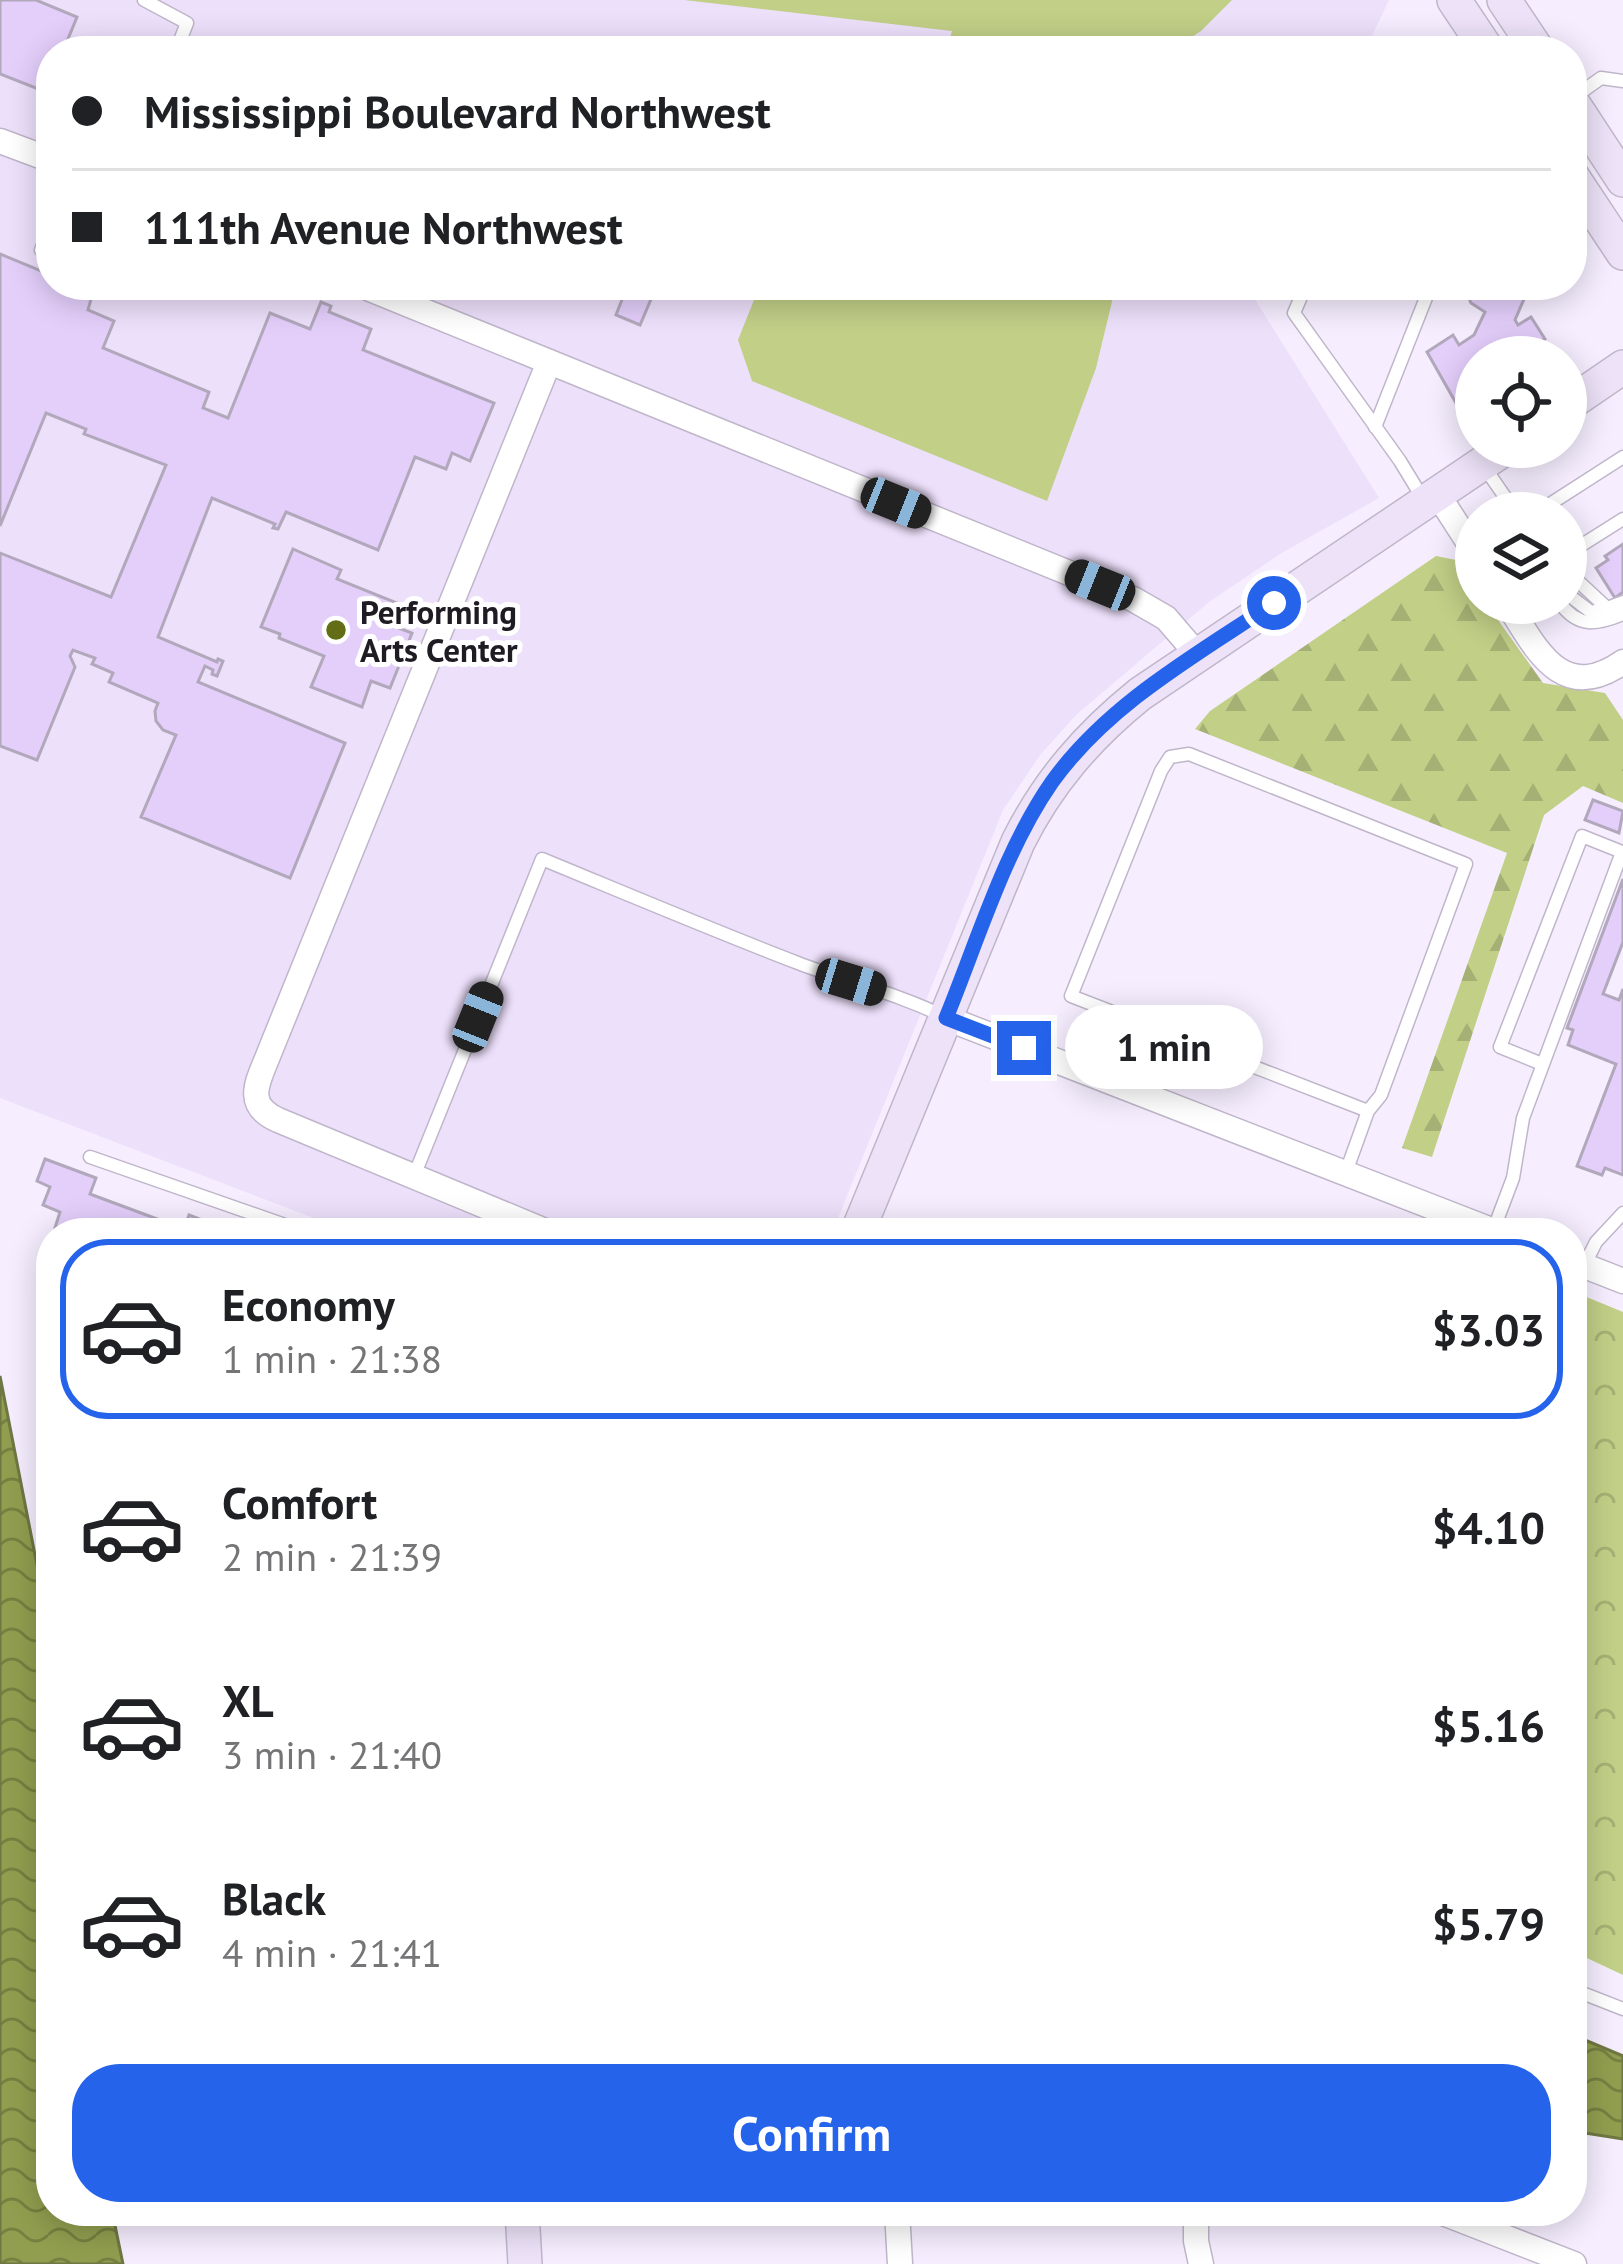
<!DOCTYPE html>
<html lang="en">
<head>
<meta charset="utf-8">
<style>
  body { margin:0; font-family:"PT Sans",sans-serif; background:#f6f6f6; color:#202124; height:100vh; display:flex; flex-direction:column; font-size:45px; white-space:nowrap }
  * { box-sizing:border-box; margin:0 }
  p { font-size:39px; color:#757577 }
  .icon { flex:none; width:66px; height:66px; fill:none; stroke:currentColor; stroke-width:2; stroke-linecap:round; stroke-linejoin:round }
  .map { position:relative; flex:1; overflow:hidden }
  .side { position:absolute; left:36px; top:1218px; width:1551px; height:1008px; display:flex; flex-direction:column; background:#fff; border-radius:48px; box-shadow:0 6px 30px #0003 }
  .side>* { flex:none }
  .guide { position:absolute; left:36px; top:36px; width:1551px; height:264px; border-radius:48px; box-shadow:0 6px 30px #0003; display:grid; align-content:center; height:264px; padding:0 36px; background:#fff }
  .tools { position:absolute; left:1455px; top:336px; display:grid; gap:24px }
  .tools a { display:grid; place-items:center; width:132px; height:132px; border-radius:50%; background:#fff; box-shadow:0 6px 30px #0003; font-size:60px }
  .end { position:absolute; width:54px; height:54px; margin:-27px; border:15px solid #2563eb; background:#fff; box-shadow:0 0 0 6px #fff }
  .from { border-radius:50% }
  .bubble { position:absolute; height:84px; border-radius:42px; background:#fff; box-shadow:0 6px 30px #0003; font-size:39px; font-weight:800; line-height:84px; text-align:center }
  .car { position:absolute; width:36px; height:72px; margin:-36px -18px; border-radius:15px; box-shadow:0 0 9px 3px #0007; background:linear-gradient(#222 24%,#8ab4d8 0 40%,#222 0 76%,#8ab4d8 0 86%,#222 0) }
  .guide b { display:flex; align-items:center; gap:42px; height:114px; font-size:45px }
  .guide b+b { border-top:3px solid #e0e0e0 }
  .guide i { width:30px; height:30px; background:#202124 }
  ul { padding:21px 0 0; list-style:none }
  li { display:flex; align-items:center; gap:36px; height:180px; margin:0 24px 18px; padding:0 12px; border:6px solid transparent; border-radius:48px }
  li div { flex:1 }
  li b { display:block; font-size:45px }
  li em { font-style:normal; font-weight:800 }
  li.on { border-color:#2563eb }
  li>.icon { width:108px; height:108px; stroke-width:1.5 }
  .button { display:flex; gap:24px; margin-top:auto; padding:24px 36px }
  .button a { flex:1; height:138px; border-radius:48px; background:#2563eb; color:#fff; font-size:48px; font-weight:800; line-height:138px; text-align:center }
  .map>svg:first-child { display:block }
</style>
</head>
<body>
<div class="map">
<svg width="1623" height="2264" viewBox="0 0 1623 2264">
  <defs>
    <pattern id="forest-firs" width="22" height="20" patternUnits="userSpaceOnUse" patternTransform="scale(3)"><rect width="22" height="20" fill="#c1cf87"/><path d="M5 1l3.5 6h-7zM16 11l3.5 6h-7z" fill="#a5b174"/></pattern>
    <pattern id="park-crowns" width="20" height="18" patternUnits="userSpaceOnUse" patternTransform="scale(3)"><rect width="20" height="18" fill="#c1cf87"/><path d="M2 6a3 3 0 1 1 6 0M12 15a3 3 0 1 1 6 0" fill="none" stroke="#a5b174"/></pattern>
    <pattern id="water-waves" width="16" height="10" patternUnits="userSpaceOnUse" patternTransform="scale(3)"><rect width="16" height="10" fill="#919e4f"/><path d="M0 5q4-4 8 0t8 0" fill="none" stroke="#768041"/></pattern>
  </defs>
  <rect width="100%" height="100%" fill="#f6eeff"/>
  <!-- built -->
  <path fill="#ede0fb" d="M 0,0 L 1389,0 L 1365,51 L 51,51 L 51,285 L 1254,285 L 1251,293 L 1379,498 L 1280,554 L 1209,602 L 1076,715 L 1040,755 L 1003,810 L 832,1233 L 353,1233 L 0,1098 Z"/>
  <!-- forest -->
  <path fill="url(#forest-firs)" d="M 1436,556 L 1456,560 L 1476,589 L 1476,603 L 1486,603 L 1543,683 L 1605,693 L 1623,720 L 1623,803 L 1583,786 L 1544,815 L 1432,1157 L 1402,1148 L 1507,853 L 1195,729 L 1210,711 Z"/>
  <!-- park -->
  <path fill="url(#park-crowns)" d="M 1572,1291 L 1623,1312 L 1623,1975 L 1572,1951 L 1572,1804 L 1580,1785 L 1572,1781 Z"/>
  <!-- garden -->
  <g fill="#c1cf87">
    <path d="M 684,0 L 1232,0 L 1201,31 L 1171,51 L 946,51 L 952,31 Z"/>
    <path d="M 760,285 L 1116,285 L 1096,368 L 1047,501 L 752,381 L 738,340 Z"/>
  </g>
  <!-- water -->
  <g fill="url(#water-waves)" stroke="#6f7742" stroke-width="3">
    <path d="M 0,1376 L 45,1606 L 51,1660 L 51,2211 L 112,2211 L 123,2264 L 0,2264 Z"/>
    <path d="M 1572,2038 L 1585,2040 L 1623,2056 L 1623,2139 L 1572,2131 Z"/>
  </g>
  <!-- building -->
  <g fill="#e4cffb" stroke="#b2a8bc" stroke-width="3">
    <path d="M 0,0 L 36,0 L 77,17 L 63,51 L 51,51 L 51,79 L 46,92 L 0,74 Z"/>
    <path d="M 0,254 L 51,275 L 51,285 L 76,285 L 93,292 L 88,310 L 114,321 L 103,348 L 209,392 L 203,408 L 228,418 L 270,313 L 310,329 L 321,302 L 331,306 L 329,312 L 371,329 L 363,350 L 494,403 L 470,461 L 452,453 L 446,469 L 415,457 L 378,550 L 286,512 L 278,529 L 273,528 L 275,524 L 212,498 L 158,637 L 217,662 L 218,659 L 223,661 L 217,676 L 212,674 L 213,670 L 205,666 L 198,682 L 345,743 L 290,878 L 141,817 L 176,735 L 163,730 L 156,721 L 155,711 L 158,703 L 109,682 L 113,673 L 92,664 L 95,658 L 73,650 L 70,656 L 75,667 L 37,760 L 0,746 L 0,553 L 111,597 L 166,465 L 84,434 L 86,429 L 46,413 L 0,526 Z"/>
    <path d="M 609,285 L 657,285 L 640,325 L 616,315 L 625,292 Z"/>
    <path d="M 1470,285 L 1530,285 L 1515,320 L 1518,325 L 1531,317 L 1545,339 L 1540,342 L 1543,346 L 1527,357 L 1476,357 L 1476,390 L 1456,403 L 1427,352 L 1453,335 L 1459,345 L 1474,335 L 1485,312 L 1471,303 L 1468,296 Z"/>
    <path d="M 1623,544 L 1623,592 L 1615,598 L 1596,568 L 1608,560 L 1605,556 Z"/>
    <path d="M 293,549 L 341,570 L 337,579 L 402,605 L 393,626 L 412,633 L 390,688 L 371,681 L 362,707 L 311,687 L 324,656 L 279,638 L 280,634 L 261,627 Z"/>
    <path d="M 1593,800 L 1623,811 L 1619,833 L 1585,820 Z"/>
    <path d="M 1623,879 L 1623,942 L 1603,994 L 1619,1000 L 1623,989 L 1623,1175 L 1605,1168 L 1602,1175 L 1577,1166 L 1616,1064 L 1568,1045 L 1573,1030 L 1567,1028 Z"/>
    <path d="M 45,1159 L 96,1178 L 90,1194 L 184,1229 L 189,1215 L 236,1233 L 61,1233 L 54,1231 L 60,1212 L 43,1205 L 50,1187 L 37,1181 Z"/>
  </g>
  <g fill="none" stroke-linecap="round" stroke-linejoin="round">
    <defs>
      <g id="lane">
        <path d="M 144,0 L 187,23 L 176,51"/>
        <path d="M 1573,98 L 1601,78 L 1623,81"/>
        <path d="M 41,250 L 51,225"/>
        <path d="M 1306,285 L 1294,313 L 1400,461 L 1425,502"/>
        <path d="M 1375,427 L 1431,285"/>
        <path d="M 1483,465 L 1516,513"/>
        <path d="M 1536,513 L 1623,457"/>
        <path d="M 1566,555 L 1623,519"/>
        <path d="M 1566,570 L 1607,608 L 1623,602"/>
        <path d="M 1566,593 L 1591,612 L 1607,608"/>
        <path d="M 1560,603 C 1578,628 1597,625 1623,614"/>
        <path d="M 1149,1096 L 1172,1035"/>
        <path d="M 90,1157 L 308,1233"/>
        <path d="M 1346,1172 L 1368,1111 L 1381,1095 L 1466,864 L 1189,754 L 1170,757 L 1161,771 L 1071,996 L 1368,1111"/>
        <path d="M 414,1176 L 542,859 C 627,894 712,930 798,963 C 847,982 899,994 945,1017"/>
        <path d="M 1493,1231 L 1513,1178 L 1523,1118 L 1622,852 L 1582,836 L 1500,1047 L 1542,1064"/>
        <path d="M 1584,1266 L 1596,1242 L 1623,1213"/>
        <path d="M 1572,1989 L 1623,2009"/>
      </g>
      <g id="street">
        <path d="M 0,141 L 51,160"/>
        <path d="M 360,285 L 1133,599 L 1166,618 L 1197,654"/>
        <path d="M 549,362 L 270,1051 C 259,1080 242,1104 278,1120 L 550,1233"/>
        <path d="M 1438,495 L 1476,554"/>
        <path d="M 1507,603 C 1536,648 1561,705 1623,662"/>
        <path d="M 946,1018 L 1499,1233"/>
        <path d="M 1572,1261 L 1623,1281"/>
        <path d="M 897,2211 L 900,2264"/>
        <path d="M 1196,2211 L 1196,2241 L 1201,2264"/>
        <path d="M 1438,2211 L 1574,2264"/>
      </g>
      <g id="secondary">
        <path d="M 1454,0 L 1488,51"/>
        <path d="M 1504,0 L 1538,51"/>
        <path d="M 1572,102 L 1623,180"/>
        <path d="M 1572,176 L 1623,253"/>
        <path d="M 1566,406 L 1623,367"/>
        <path d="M 857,1233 L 1018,842 C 1048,782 1088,736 1140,694 L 1507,447"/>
        <path d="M 522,2211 L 525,2264"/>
      </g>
    </defs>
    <!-- lane casing -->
    <use href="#lane" stroke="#c0b6ca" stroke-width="15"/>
    <!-- street casing -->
    <use href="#street" stroke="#c0b6ca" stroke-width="27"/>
    <!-- secondary casing -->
    <use href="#secondary" stroke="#c0b6ca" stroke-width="36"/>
    <!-- lane -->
    <use href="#lane" stroke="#fff" stroke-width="12"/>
    <!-- street -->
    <use href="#street" stroke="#fff" stroke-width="24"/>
    <!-- secondary -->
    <use href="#secondary" stroke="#ede2f8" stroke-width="33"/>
  </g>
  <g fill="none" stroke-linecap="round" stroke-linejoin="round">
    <!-- route -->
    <path stroke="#2563eb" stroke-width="15" d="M 1024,1048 L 946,1018 C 978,940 1004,851 1052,782 C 1108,704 1196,655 1274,603"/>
  </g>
  <!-- markers -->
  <circle fill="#626d15" stroke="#fff" stroke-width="4.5" cx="336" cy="630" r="12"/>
  <g text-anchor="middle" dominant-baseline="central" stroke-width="10" stroke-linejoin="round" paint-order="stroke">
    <!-- poi labels -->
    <g font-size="33" font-weight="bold" fill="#1f1b23" stroke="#fff" text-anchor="start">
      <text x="360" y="611">Performing<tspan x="360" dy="38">Arts Center</tspan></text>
    </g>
  </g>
</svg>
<div class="tools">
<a><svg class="icon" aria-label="locate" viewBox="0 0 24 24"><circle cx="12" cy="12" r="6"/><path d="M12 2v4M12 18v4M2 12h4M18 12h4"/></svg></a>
<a><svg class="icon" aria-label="layers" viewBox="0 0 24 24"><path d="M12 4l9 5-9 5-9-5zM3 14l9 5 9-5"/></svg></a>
</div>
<i class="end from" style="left:1274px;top:603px"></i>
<i class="end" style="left:1024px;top:1048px"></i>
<div class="bubble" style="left:1065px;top:1005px;width:198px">1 min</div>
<i class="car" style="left:896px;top:503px;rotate:112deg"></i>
<i class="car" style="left:1100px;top:585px;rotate:292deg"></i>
<i class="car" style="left:851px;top:982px;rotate:107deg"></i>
<i class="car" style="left:478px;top:1017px;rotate:22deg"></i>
<div class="guide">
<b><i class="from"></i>Mississippi Boulevard Northwest</b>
<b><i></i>111th Avenue Northwest</b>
</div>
<section class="side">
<ul>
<li class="on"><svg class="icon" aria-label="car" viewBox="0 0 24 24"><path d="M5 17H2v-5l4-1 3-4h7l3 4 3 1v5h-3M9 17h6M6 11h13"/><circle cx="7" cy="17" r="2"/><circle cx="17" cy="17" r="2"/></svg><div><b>Economy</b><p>1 min · 21:38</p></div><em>$3.03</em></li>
<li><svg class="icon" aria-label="car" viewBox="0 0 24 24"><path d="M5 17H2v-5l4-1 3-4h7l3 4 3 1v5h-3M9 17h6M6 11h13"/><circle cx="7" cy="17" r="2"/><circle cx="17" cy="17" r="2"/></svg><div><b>Comfort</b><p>2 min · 21:39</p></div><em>$4.10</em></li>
<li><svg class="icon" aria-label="car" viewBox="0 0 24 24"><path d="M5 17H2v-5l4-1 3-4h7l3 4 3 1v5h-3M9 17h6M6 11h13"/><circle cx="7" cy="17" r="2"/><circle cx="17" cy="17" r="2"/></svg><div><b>XL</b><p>3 min · 21:40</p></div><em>$5.16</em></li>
<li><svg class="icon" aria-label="car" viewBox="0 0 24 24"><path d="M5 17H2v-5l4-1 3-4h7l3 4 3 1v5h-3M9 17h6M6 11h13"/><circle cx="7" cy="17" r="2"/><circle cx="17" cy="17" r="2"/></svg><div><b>Black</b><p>4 min · 21:41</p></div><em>$5.79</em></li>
</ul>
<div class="button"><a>Confirm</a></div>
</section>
</div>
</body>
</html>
